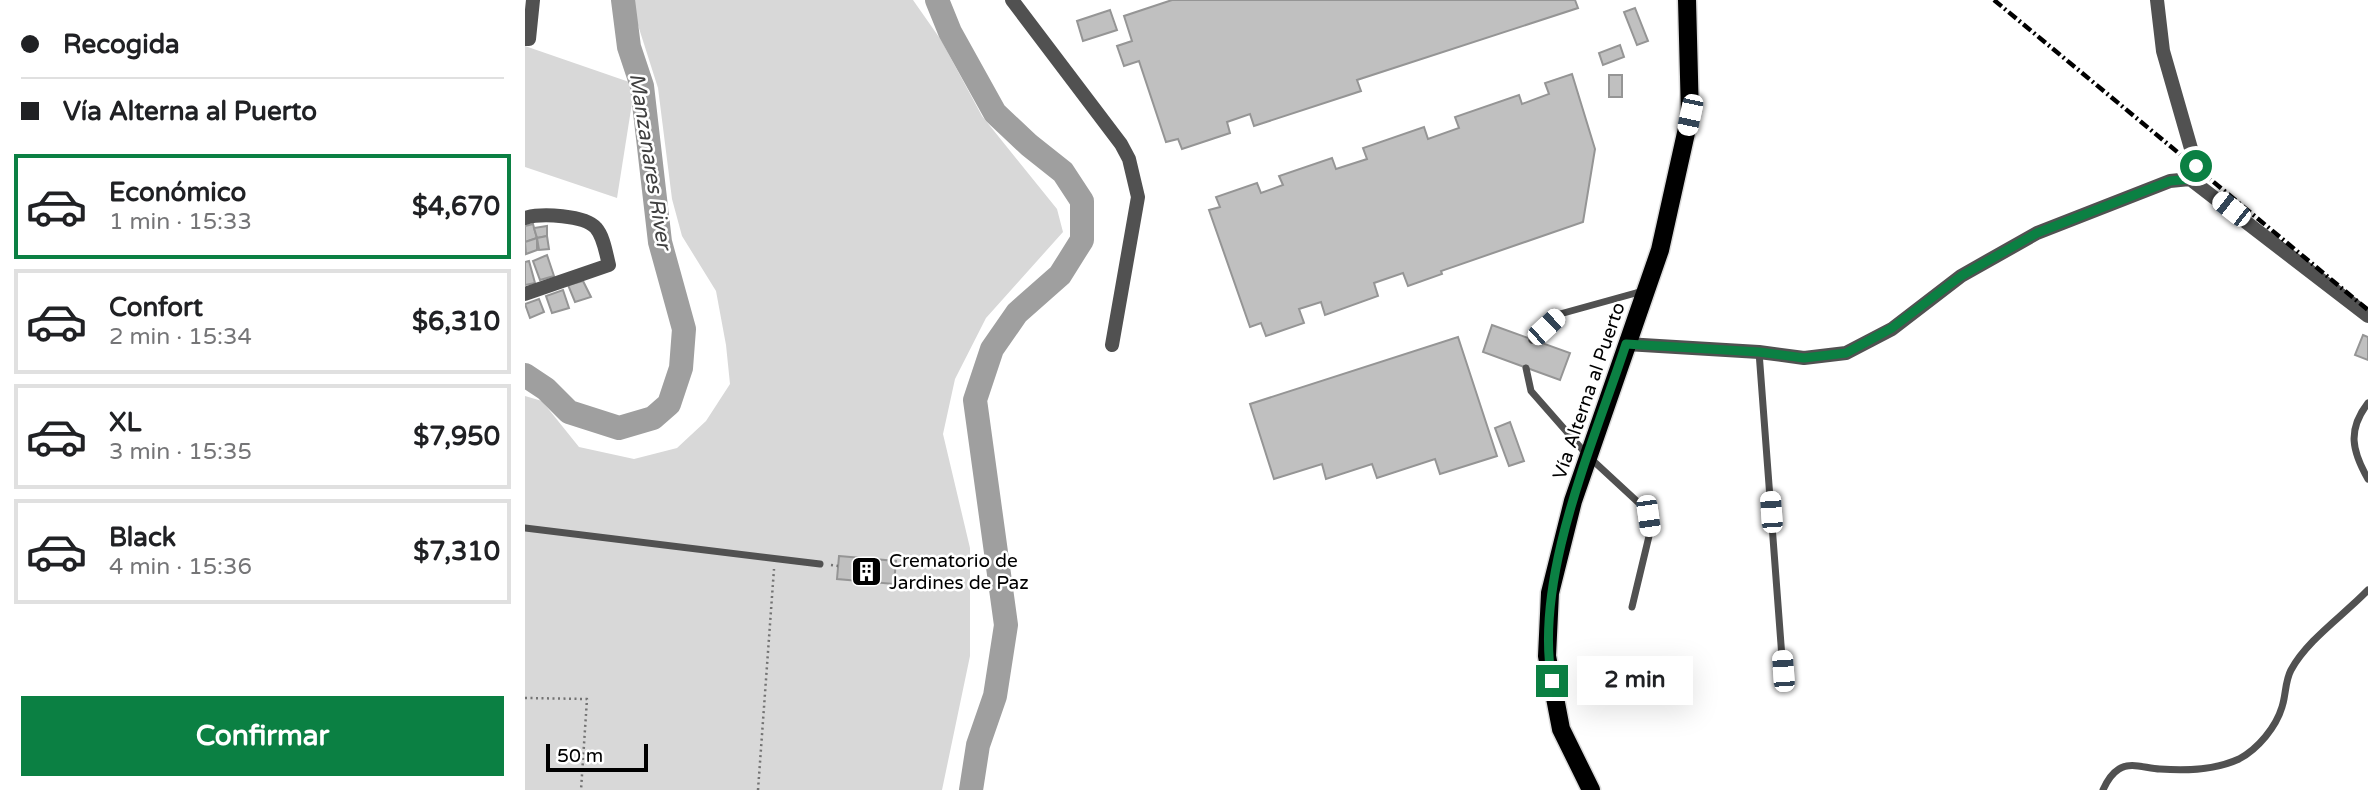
<!DOCTYPE html>
<html lang="es">
<head>
<meta charset="utf-8">
<style>
  body { margin:0; font-family:"Varela Round",sans-serif; background:#f2f2f2; color:#202124; height:100vh; display:flex; flex-direction:column; font-size:26px; white-space:nowrap }
  * { box-sizing:border-box; margin:0 }
  p { font-size:23px; color:#757577 }
  .icon { flex:none; width:38px; height:38px; fill:none; stroke:currentColor; stroke-width:2; stroke-linecap:round; stroke-linejoin:round }
  .map { position:relative; flex:1; overflow:hidden }
  .sheet { display:flex; flex-direction:column; background:#fff; width:525px }
  .sheet>* { flex:none }
  .hud { display:grid; align-content:center; height:154px; padding:0 21px; background:#fff }
  .scale { position:absolute; left:21px; bottom:18px; width:102px; box-sizing:border-box; padding-left:7px; border:4px solid #000; border-top:0; font-size:19px; line-height:24px; white-space:nowrap; color:#000; -webkit-text-stroke:5px #fff; paint-order:stroke }
  .end { position:absolute; width:32px; height:32px; margin:-16px; border:9px solid #0b8043; background:#fff; box-shadow:0 0 0 4px #fff }
  .from { border-radius:50% }
  .bubble { position:absolute; height:49px; border-radius:0px; background:#fff; box-shadow:0 7px 28px #0002; font-size:23px; font-weight:700; line-height:49px; text-align:center }
  .car { position:absolute; width:21px; height:42px; margin:-21px -10px; border-radius:9px; box-shadow:0 0 5px 2px #0007; background:linear-gradient(#fff 24%,#345 0 40%,#fff 0 76%,#345 0 86%,#fff 0) }
  .hud b { display:flex; align-items:center; gap:24px; height:66px; font-size:26px }
  .hud b+b { border-top:2px solid #e0e0e0 }
  .hud i { width:18px; height:18px; background:#202124 }
  ul { padding:0; list-style:none }
  li { display:flex; align-items:center; gap:21px; height:105px; margin:0 14px 10px; padding:0 7px; border:4px solid #e0e0e0; border-radius:0px }
  li div { flex:1 }
  li b { display:block; font-size:26px }
  li em { font-style:normal; font-weight:700 }
  li.selected { border-color:#0b8043 }
  li>.icon { width:63px; height:63px; stroke-width:1.5 }
  .action { display:flex; gap:14px; margin-top:auto; padding:14px 21px }
  .action a { flex:1; height:80px; border-radius:0px; background:#0b8043; color:#fff; font-size:28px; font-weight:700; line-height:80px; text-align:center }
  main { display:flex; flex:1; min-height:0 }
  .map>svg:first-child { display:block }
</style>
</head>
<body>
<main>
<section class="sheet">
<div class="hud">
<b><i class="from"></i>Recogida</b>
<b><i></i>Vía Alterna al Puerto</b>
</div>
<ul>
<li class="selected"><svg class="icon" aria-label="car" viewBox="0 0 24 24"><path d="M5 17H2v-5l4-1 3-4h7l3 4 3 1v5h-3M9 17h6M6 11h13"/><circle cx="7" cy="17" r="2"/><circle cx="17" cy="17" r="2"/></svg><div><b>Económico</b><p>1 min · 15:33</p></div><em>$4,670</em></li>
<li><svg class="icon" aria-label="car" viewBox="0 0 24 24"><path d="M5 17H2v-5l4-1 3-4h7l3 4 3 1v5h-3M9 17h6M6 11h13"/><circle cx="7" cy="17" r="2"/><circle cx="17" cy="17" r="2"/></svg><div><b>Confort</b><p>2 min · 15:34</p></div><em>$6,310</em></li>
<li><svg class="icon" aria-label="car" viewBox="0 0 24 24"><path d="M5 17H2v-5l4-1 3-4h7l3 4 3 1v5h-3M9 17h6M6 11h13"/><circle cx="7" cy="17" r="2"/><circle cx="17" cy="17" r="2"/></svg><div><b>XL</b><p>3 min · 15:35</p></div><em>$7,950</em></li>
<li><svg class="icon" aria-label="car" viewBox="0 0 24 24"><path d="M5 17H2v-5l4-1 3-4h7l3 4 3 1v5h-3M9 17h6M6 11h13"/><circle cx="7" cy="17" r="2"/><circle cx="17" cy="17" r="2"/></svg><div><b>Black</b><p>4 min · 15:36</p></div><em>$7,310</em></li>
</ul>
<div class="action"><a>Confirmar</a></div>
</section>
<div class="map">
<svg width="1843" height="790" viewBox="0 0 1843 790">
  <rect width="100%" height="100%" fill="#fff"/>
  <!-- green -->
  <g fill="#d8d8d8">
    <path d="M 105,0 L 388,0 L 416,40 L 457,116 L 532,209 L 538,232 L 461,318 L 430,379 L 418,434 L 445,548 L 445,656 L 417,790 L 0,790 L 0,396 L 17,401 L 54,447 L 109,459 L 152,448 L 181,421 L 205,384 L 201,345 L 191,291 L 157,236 L 147,199 L 133,88 Z"/>
    <path d="M 0,46 L 110,84 L 92,198 L 0,167 Z"/>
  </g>
  <g fill="none" stroke-linecap="round" stroke-linejoin="round">
    <!-- river -->
    <g stroke="#9f9f9f" stroke-width="24">
      <path d="M 412,0 L 425,32 L 470,113 L 504,145 L 538,172 L 557,201 L 557,240 L 535,275 L 492,313 L 467,349 L 450,400 L 481,625 L 470,696 L 453,745 L 446,790"/>
      <path d="M 0,375 L 21,389 L 44,412 L 94,428 L 128,418 L 144,404 L 156,368 L 159,329 L 135,242 L 117,86 L 104,47 L 98,0"/>
    </g>
  </g>
  <!-- building -->
  <g fill="#c0c0c0" stroke="#959595" stroke-width="2">
    <path d="M 647,0 L 1050,0 L 1053,8 L 832,80 L 836,91 L 729,126 L 725,114 L 702,122 L 705,133 L 657,149 L 653,139 L 641,142 L 614,61 L 599,66 L 592,46 L 607,41 L 599,16 Z"/>
    <path d="M 1110,8 L 1123,41 L 1112,45 L 1099,12 Z"/>
    <path d="M 585,10 L 592,30 L 558,41 L 552,21 Z"/>
    <path d="M 1095,45 L 1099,57 L 1078,65 L 1074,53 Z"/>
    <path d="M 1047,74 L 1070,149 L 1058,222 L 916,271 L 917,274 L 883,286 L 878,273 L 849,283 L 853,296 L 800,315 L 796,302 L 774,309 L 779,323 L 741,336 L 736,323 L 725,327 L 684,210 L 695,207 L 691,197 L 732,183 L 736,193 L 758,185 L 754,176 L 807,158 L 811,169 L 842,159 L 838,148 L 899,127 L 903,139 L 934,128 L 930,117 L 994,95 L 997,104 L 1024,94 L 1020,83 Z"/>
    <rect x="1084" y="75" width="13" height="22"/>
    <path d="M 8,224 L 12,238 L 0,242 L 0,226 Z"/>
    <path d="M 22,226 L 22,236 L 12,238 L 9,228 Z"/>
    <path d="M 22,236 L 24,249 L 14,250 L 12,238 Z"/>
    <path d="M 12,238 L 12,250 L 1,254 L 0,242 Z"/>
    <path d="M 22,255 L 29,276 L 15,280 L 8,261 Z"/>
    <path d="M 4,261 L 10,283 L 0,285 L 0,262 Z"/>
    <path d="M 58,281 L 66,297 L 50,302 L 43,285 Z"/>
    <path d="M 38,290 L 44,308 L 27,313 L 21,296 Z"/>
    <path d="M 14,299 L 19,312 L 5,318 L 0,304 Z"/>
    <path d="M 967,325 L 1045,353 L 1035,380 L 958,352 Z"/>
    <path d="M 1838,335 L 1843,337 L 1843,360 L 1830,355 Z"/>
    <path d="M 933,337 L 972,456 L 915,474 L 910,459 L 852,478 L 847,464 L 801,479 L 797,464 L 749,479 L 725,404 Z"/>
    <path d="M 985,422 L 999,461 L 984,466 L 970,428 Z"/>
    <path d="M 314,556 L 371,561 L 369,584 L 312,579 Z"/>
  </g>
  <g fill="none" stroke-linecap="round" stroke-linejoin="round">
    <defs>
      <path id="primary" d="M 1066,790 L 1036,729 L 1022,656 L 1025,593 L 1048,501 L 1135,250 L 1165,115 L 1162,0"/>
    </defs>
    <!-- primary casing -->
    <use href="#primary" stroke="#dbdbdb" stroke-width="21"/>
    <!-- path -->
    <g stroke="#737373" stroke-width="2.5" stroke-dasharray="2 3.5" stroke-linecap="butt">
      <path d="M 306,565 L 313,566"/>
      <path d="M 0,698 L 62,699 L 56,790"/>
      <path d="M 233,790 L 249,569"/>
    </g>
    <!-- lane -->
    <g stroke="#515151" stroke-width="7">
      <path d="M 1007,340 L 1035,314 L 1118,291"/>
      <path d="M 1234,352 L 1258,671"/>
      <path d="M 1001,368 L 1006,391 L 1063,456 L 1116,505 L 1123,516 L 1125,532 L 1107,607"/>
      <path d="M 1843,403 C 1822,430 1827,451 1843,479"/>
      <path d="M 0,528 L 295,564"/>
      <path d="M 1578,790 C 1581,783 1586,774 1594,769 C 1606,761 1622,769 1635,769 C 1661,771 1690,770 1714,759 C 1733,749 1751,727 1757,707 C 1761,695 1760,681 1766,670 C 1782,640 1819,615 1843,590"/>
    </g>
    <!-- street -->
    <g stroke="#515151" stroke-width="14">
      <path d="M 487,0 L 596,144 L 604,159 L 613,197 L 587,345"/>
      <path d="M 1632,0 L 1638,51 L 1671,166 L 1665,179"/>
      <path d="M 0,39 L 4,39 L 8,0"/>
      <path d="M 0,218 C 16,213 60,215 71,228 C 79,237 81,254 84,265 L 0,294"/>
      <path d="M 1101,344 L 1234,352 L 1279,358 L 1321,353 L 1367,329 L 1436,276 L 1512,233 L 1645,181 L 1665,179 L 1843,316"/>
    </g>
    <!-- primary -->
    <use href="#primary" stroke="#000" stroke-width="18"/>
    <!-- rail -->
    <path stroke="#000" stroke-width="4.5" stroke-dasharray="10 3.5 2 3.5" stroke-linecap="butt" d="M 1469,0 L 1843,310"/>
  </g>
  <g fill="none" stroke-linecap="round" stroke-linejoin="round">
    <!-- route -->
    <path stroke="#0b8043" stroke-width="9" d="M 1027,681 C 1008,578 1069,442 1101,344 L 1234,352 L 1279,358 L 1321,353 L 1367,328 L 1436,276 L 1512,233 L 1645,181 L 1665,179 L 1671,166"/>
  </g>
  <!-- icons -->
  <defs>
    <symbol id="building-square" viewBox="-11 -11 22 22"><rect x="-9" y="-9" width="18" height="18" rx="4" fill="#000" stroke="#fff"/><path d="M-4-6H4V6H1V3H-1V6H-4ZM-2.5-4.3h1.7v1.8h-1.7ZM.8-4.3h1.7v1.8H.8ZM-2.5-1h1.7V.8h-1.7ZM.8-1h1.7V.8H.8Z" fill="#fff"/></symbol>
  </defs>
  <g fill-rule="evenodd">
    <use href="#building-square" x="324" y="554" width="35" height="35"/>
  </g>
  <g text-anchor="middle" dominant-baseline="central" stroke-width="5" stroke-linejoin="round" paint-order="stroke">
    <!-- street labels -->
    <g font-size="19" fill="#000" stroke="#fff">
      <text transform="translate(1064 391) rotate(-71)">Vía Alterna al Puerto</text>
    </g>
    <!-- poi labels -->
    <g font-size="19" fill="#000" stroke="#fff" text-anchor="start">
      <text x="364" y="561">Crematorio de<tspan x="364" dy="22">Jardines de Paz</tspan></text>
    </g>
    <!-- water labels -->
    <g font-size="21" font-style="italic" fill="#404040" stroke="#fff">
      <text transform="translate(125 161) rotate(81)">Manzanares River</text>
    </g>
  </g>
</svg>
<div class="scale">50 m</div>
<i class="end from" style="left:1671px;top:166px"></i>
<i class="end" style="left:1027px;top:681px"></i>
<div class="bubble" style="left:1052px;top:656px;width:116px">2 min</div>
<i class="car" style="left:1165px;top:115px;rotate:192deg"></i>
<i class="car" style="left:1706px;top:209px;rotate:308deg"></i>
<i class="car" style="left:1021px;top:327px;rotate:47deg"></i>
<i class="car" style="left:1246px;top:512px;rotate:356deg"></i>
<i class="car" style="left:1123px;top:516px;rotate:172deg"></i>
<i class="car" style="left:1258px;top:671px;rotate:356deg"></i>
</div>
</main>
</body>
</html>
